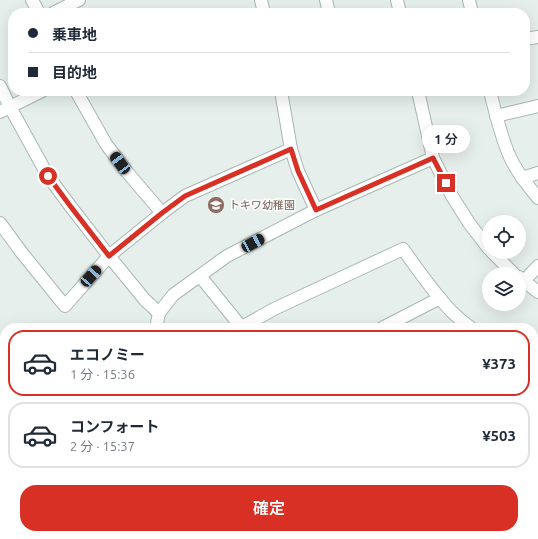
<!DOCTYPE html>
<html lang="ja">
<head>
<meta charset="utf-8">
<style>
  body { margin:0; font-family:Ubuntu,"Noto Sans JP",sans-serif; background:#f6f6f7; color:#1f2937; height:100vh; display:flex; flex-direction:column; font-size:15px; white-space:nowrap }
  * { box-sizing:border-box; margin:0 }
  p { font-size:13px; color:#747a83 }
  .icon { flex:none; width:22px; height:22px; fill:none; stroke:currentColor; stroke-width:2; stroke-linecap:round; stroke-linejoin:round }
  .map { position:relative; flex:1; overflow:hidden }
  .details { position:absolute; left:0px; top:323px; width:538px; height:216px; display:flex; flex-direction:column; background:#fff; border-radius:16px 16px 0 0; box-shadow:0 4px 16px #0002 }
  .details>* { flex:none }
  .top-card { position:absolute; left:8px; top:8px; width:522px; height:88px; border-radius:16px; box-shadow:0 4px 16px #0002; display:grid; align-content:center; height:88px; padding:0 20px; background:#fff }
  .controls { position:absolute; left:482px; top:215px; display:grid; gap:8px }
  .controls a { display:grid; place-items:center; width:44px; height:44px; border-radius:50%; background:#fff; box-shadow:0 4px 16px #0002; font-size:20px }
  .end { position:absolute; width:18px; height:18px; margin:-9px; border:5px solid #d93025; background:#fff; box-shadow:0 0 0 2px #fff }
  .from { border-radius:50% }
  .bubble { position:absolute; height:28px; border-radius:14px; background:#fff; box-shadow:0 4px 16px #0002; font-size:13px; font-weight:600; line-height:28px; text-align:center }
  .car { position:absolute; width:12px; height:24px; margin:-12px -6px; border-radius:5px; box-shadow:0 0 3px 1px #0007; background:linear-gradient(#222 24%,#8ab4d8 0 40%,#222 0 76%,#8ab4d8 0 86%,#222 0) }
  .top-card b { display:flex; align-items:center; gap:14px; height:38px; font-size:15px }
  .top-card b+b { border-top:1px solid #e0e1e3 }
  .top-card i { width:10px; height:10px; background:#1f2937 }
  ul { padding:7px 0 0; list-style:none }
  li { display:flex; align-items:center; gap:12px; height:66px; margin:0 8px 6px; padding:0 12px; border:2px solid #e0e1e3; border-radius:16px }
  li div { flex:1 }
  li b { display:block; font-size:15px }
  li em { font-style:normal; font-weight:600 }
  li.selected { border-color:#d93025 }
  li>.icon { width:36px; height:36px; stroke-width:1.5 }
  .cta { display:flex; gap:8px; margin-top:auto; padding:8px 20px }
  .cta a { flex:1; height:46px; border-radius:16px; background:#d93025; color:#fff; font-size:16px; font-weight:600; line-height:46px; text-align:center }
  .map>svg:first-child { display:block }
</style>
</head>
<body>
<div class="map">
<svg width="538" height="539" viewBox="0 0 538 539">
  <rect width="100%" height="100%" fill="#e6efeb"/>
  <!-- green -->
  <path fill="#bfe0c8" d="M 61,534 L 233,534 L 233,539 L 59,539 Z"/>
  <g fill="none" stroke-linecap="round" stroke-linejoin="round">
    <defs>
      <g id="minor">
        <path d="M 32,0 L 39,13"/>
        <path d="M 261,0 L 264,13"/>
        <path d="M 326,0 L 329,13"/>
        <path d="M 397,0 L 400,13"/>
        <path d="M 469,0 L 472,13"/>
        <path d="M 53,13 L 79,0"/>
        <path d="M 525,39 L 538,37"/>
        <path d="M 0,86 L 10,107 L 48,176 L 71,207 L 109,256 L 65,306 L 22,253 L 0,223"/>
        <path d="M 76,91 L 106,144 L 127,172 L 162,213 L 109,256 L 145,300 L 159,313"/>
        <path d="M 281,91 L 291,149 L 298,171 L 316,210"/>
        <path d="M 418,91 L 433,158 L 452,196 L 469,223 L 489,249"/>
        <path d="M 490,91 C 495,112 501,137 510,157 C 516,171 528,186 538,198"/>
        <path d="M 0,112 L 42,91"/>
        <path d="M 496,116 L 538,106"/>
        <path d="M 522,178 L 538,173"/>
        <path d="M 162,213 L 185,196 L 291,149"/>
        <path d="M 492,252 L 514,274"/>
        <path d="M 200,276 L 242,328"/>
        <path d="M 519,277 L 538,292"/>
        <path d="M 524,281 L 538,266"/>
        <path d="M 242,327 L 274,309 L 403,249 C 418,270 433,292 451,311 C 457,317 464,323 471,328"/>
        <path d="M 156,328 L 159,313 L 173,295 L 227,256 L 316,210 L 433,158"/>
        <path d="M 382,328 L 440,298"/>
        <path d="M 533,375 L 538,377"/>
        <path d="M 0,417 L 5,418"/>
        <path d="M 533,447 L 538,450"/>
        <path d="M 0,464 L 5,465"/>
        <path d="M 533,532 L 538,533"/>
        <path d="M 219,534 L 222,539"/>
        <path d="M 505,539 L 506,534"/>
      </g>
    </defs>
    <!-- minor casing -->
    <use href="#minor" stroke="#a8b8b2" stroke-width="14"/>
    <!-- path -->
    <path stroke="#86b3a5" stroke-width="2" stroke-dasharray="2 3" stroke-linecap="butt" d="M 533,411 L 538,402"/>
    <!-- minor -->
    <use href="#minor" stroke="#fff" stroke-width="12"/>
  </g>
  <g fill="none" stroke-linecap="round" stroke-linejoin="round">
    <!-- route -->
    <path stroke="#d93025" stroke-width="5" d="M 48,176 L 71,207 L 109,256 L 162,213 L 185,196 L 291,149 L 298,171 L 316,210 L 433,158 L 446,183"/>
  </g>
  <!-- icons -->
  <defs>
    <symbol id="school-disc" viewBox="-11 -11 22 22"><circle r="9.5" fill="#8d6e63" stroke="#f7fbf9"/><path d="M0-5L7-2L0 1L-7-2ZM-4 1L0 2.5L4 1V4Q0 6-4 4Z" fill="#fff"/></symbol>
  </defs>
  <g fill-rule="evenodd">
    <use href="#school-disc" x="206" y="195" width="20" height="20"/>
  </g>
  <g text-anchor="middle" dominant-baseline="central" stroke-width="3.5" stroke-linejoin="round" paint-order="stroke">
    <!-- education labels -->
    <g font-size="11" fill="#785e54" stroke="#f7fbf9" text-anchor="start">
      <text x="229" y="205">トキワ幼稚園</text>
    </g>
  </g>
</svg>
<div class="controls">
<a><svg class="icon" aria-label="locate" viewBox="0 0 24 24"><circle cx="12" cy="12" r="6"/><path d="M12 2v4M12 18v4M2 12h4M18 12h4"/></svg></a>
<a><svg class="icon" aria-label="layers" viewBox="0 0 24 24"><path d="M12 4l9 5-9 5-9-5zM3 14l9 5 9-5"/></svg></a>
</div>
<i class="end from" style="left:48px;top:176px"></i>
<i class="end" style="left:446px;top:183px"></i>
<div class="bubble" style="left:422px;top:125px;width:48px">1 分</div>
<i class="car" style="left:120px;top:163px;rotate:323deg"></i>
<i class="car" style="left:253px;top:243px;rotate:62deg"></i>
<i class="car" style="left:91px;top:276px;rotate:42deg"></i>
<div class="top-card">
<b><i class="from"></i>乗車地</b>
<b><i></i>目的地</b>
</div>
<section class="details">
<ul>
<li class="selected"><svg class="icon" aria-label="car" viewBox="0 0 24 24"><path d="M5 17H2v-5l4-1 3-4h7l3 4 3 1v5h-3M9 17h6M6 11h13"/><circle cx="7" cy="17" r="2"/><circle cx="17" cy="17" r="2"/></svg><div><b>エコノミー</b><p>1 分 · 15:36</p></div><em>¥373</em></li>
<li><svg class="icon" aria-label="car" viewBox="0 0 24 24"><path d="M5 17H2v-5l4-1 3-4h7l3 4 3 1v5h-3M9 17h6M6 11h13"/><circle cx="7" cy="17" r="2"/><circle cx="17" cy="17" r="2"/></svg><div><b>コンフォート</b><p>2 分 · 15:37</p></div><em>¥503</em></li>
</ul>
<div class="cta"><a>確定</a></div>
</section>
</div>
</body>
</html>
